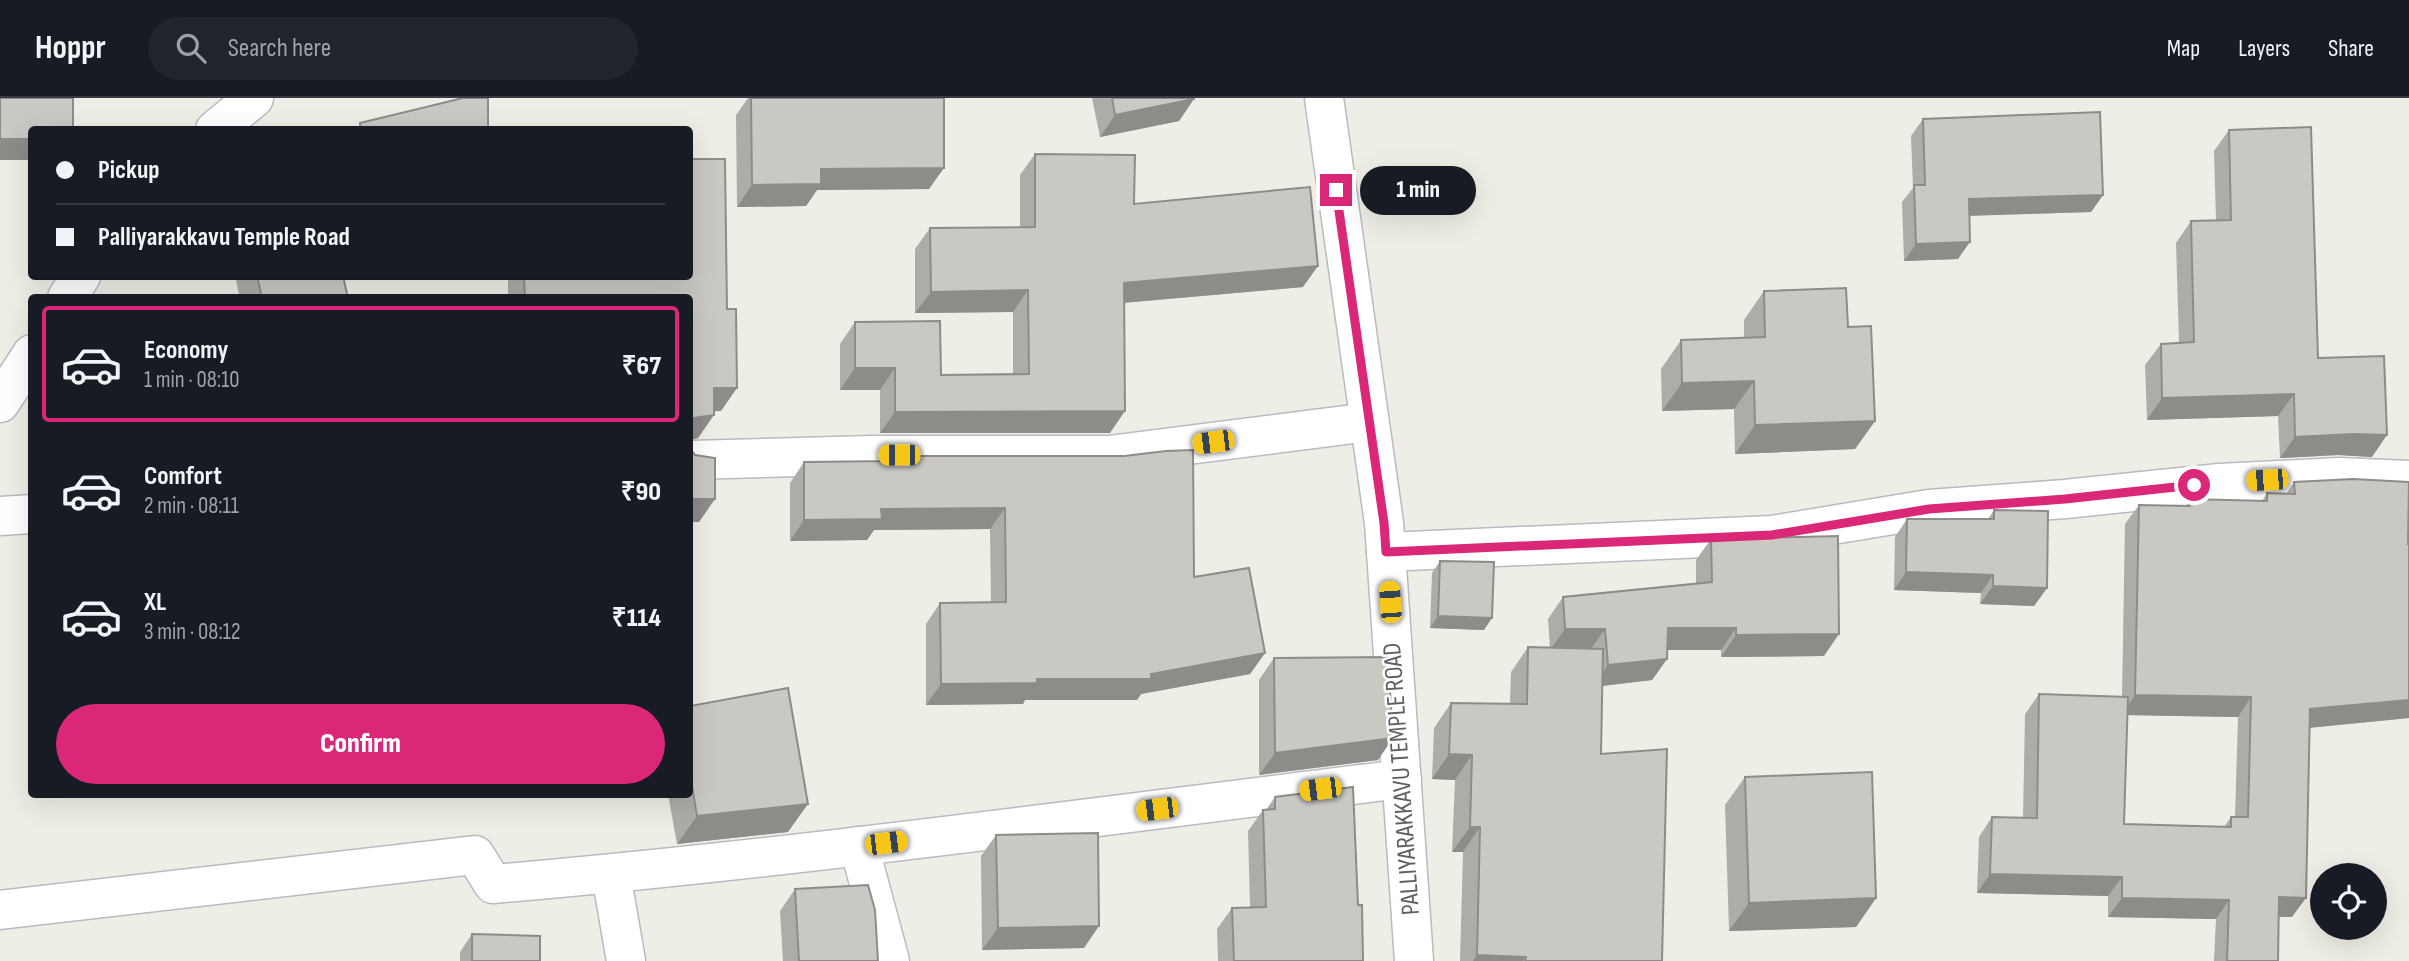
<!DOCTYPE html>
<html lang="en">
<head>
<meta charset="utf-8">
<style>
  body { margin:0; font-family:"Sofia Sans Condensed",sans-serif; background:#20242c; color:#f1f3f6; height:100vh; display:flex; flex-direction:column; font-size:26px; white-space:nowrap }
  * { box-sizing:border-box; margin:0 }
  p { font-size:23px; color:#9ea1a6 }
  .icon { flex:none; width:38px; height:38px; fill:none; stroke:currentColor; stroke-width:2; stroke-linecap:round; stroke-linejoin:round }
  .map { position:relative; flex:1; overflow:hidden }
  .side { position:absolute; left:28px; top:196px; width:665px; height:504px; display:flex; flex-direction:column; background:#171b24; border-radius:7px; box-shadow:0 7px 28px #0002 }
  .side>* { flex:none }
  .banner { position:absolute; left:28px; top:28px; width:665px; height:154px; border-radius:7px; box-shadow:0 7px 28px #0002; display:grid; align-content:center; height:154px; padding:0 28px; background:#171b24 }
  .buttons { position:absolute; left:2310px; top:765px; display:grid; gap:14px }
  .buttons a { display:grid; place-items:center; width:77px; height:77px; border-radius:50%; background:#171b24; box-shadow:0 7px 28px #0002; font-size:35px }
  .end { position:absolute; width:32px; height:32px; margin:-16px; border:9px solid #db2777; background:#fff; box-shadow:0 0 0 4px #fff }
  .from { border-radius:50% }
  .bubble { position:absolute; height:49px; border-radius:24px; background:#171b24; box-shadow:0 7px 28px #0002; font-size:23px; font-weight:800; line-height:49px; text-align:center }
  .car { position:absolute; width:21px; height:42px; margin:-21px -10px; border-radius:9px; box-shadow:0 0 5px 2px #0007; background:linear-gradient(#f5c518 24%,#345 0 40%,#f5c518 0 76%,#345 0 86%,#f5c518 0) }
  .banner b { display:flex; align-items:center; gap:24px; height:66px; font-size:26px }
  .banner b+b { border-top:2px solid #363941 }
  .banner i { width:18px; height:18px; background:#f1f3f6 }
  ul { padding:12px 0 0; list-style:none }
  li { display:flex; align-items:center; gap:21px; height:116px; margin:0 14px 10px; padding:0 14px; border:4px solid transparent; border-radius:7px }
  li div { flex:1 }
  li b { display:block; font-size:26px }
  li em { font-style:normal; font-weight:800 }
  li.active { border-color:#db2777 }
  li>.icon { width:63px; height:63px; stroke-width:1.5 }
  .button { display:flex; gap:14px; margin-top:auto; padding:14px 28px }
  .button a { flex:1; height:80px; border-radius:42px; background:#db2777; color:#fff; font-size:28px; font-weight:800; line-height:80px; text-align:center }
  header { display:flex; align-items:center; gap:42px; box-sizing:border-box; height:98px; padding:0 35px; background:#171b24; border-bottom:2px solid #363941 }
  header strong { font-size:33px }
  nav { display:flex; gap:38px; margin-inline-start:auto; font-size:24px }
  .search { width:490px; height:63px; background:#20242c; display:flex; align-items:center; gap:18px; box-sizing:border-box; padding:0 24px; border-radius:38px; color:#9ea1a6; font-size:26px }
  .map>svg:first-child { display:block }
</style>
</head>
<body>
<header>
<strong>Hoppr</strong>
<div class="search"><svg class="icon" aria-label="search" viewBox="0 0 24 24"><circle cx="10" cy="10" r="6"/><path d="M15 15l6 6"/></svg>Search here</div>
<nav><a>Map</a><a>Layers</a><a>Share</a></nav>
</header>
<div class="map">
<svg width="2409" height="863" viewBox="0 0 2409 863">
  <rect width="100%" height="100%" fill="#efeee6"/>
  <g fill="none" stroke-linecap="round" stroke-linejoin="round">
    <defs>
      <g id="minor">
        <path d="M 1324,0 L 1384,425 L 1414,863"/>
        <path d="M 215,32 L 254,0"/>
        <path d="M 67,200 L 81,178"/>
        <path d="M 0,305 L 32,256"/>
        <path d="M 690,362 L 872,357 L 1109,357 L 1369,324"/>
        <path d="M 0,418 L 32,416"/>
        <path d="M 1386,454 L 1772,437 L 1929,411 L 2065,401 L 2220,385 L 2339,379 L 2409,382"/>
        <path d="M 859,748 L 890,863"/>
        <path d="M 611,776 L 626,863"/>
        <path d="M 0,812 L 475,757 L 493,786 C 797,760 1099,718 1402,681"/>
      </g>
    </defs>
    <!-- minor casing -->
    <use href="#minor" stroke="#b8bbbf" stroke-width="41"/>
    <!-- minor -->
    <use href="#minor" stroke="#fff" stroke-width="38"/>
  </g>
  <!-- wall -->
  <g fill="#aeaca8" fill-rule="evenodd">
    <path d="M 748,0 L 944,0 L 929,91 L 817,92 L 806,108 L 737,109 L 736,17 Z"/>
    <path d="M 1092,0 L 1194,0 L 1179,23 L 1100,39 Z"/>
    <path d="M 1923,21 L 2103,97 L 2091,114 L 1969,118 L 1958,161 L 1904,163 L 1902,104 L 1913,90 L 1911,38 Z"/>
    <path d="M 2229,32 L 2318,260 L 2372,359 L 2338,357 L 2280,360 L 2278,318 L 2147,322 L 2145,267 L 2161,246 L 2179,245 L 2176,145 L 2191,123 L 2216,123 L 2214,53 Z"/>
    <path d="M 1035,56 L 1303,189 L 1124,205 L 1110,335 L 880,335 L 880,292 L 840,292 L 840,246 L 855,224 L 941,277 L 1013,277 L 1013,214 L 915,215 L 915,151 L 930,130 L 1020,129 L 1020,77 Z"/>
    <path d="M 239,178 L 343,178 L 348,200 L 240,200 L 236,183 Z"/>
    <path d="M 508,178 L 690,178 L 721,313 L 714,313 L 698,340 L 690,342 L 690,200 L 508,200 Z"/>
    <path d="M 1764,193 L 1848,229 L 1875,323 L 1855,351 L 1735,356 L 1734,311 L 1662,313 L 1661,271 L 1681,242 L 1744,240 L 1744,222 Z"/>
    <path d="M 894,358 L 1194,479 L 1265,555 L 1250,576 L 1141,596 L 1137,602 L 1025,602 L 1023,606 L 926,607 L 926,526 L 940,505 L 991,504 L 990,431 L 874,432 L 867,442 L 790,443 L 790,385 L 804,364 L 891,363 Z"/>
    <path d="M 2294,384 L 2408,446 L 2409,620 L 2309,630 L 2292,819 L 2278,819 L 2278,863 L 2214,863 L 2216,821 L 2108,819 L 2108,798 L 1977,795 L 1979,739 L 1992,719 L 2023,720 L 2025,616 L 2039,596 L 2122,599 L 2125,426 L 2139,407 L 2186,408 L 2190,401 L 2262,403 L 2267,395 L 2286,396 ZM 2127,617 L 2238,619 L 2235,719 L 2231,719 L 2224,729 L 2124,726 Z"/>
    <path d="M 1994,412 L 2047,490 L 2034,508 L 1980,506 L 1981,495 L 1894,492 L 1895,439 L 1907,421 L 1988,421 Z"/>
    <path d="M 1711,441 L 1824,558 L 1721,559 L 1721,552 L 1668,552 L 1667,561 L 1652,582 L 1602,588 L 1601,656 L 1662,863 L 1460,863 L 1463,754 L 1452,754 L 1455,682 L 1432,681 L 1434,630 L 1451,605 L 1510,606 L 1511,574 L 1528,549 L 1550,550 L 1548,521 L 1563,499 L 1696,486 L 1696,462 Z"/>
    <path d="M 1440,463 L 1484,532 L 1430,530 L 1432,475 Z"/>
    <path d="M 1274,560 L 1378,662 L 1259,677 L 1259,582 Z"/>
    <path d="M 690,608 L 788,734 L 677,746 L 668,696 L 690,696 Z"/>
    <path d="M 1745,679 L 1876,800 L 1856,829 L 1729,833 L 1725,707 Z"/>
    <path d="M 1275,699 L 1358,807 L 1363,863 L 1218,863 L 1217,831 L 1232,810 L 1250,809 L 1248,733 L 1263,712 L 1266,712 Z"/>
    <path d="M 996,737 L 1084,850 L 982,852 L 981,758 Z"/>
    <path d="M 795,791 L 878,863 L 783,863 L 780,813 Z"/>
    <path d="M 472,836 L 540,863 L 460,863 L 460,854 Z"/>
  </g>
  <!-- shaded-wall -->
  <g fill="#8d8c88">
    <path d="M 1194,1 L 1179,23 L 1100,39 L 1115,17 Z"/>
    <rect x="0" y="41" width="32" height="21"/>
    <path d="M 944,70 L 929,91 L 817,92 L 806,108 L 737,109 L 752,87 L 821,71 Z"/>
    <path d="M 2103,97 L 2091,114 L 1957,118 L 1969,101 Z"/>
    <path d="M 1970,144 L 1958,161 L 1904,163 L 1916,146 Z"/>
    <path d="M 1318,168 L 1303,189 L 1109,206 L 1124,185 Z"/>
    <path d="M 1028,192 L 1013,214 L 915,215 L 931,194 Z"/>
    <path d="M 855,270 L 895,270 L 880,292 L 840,292 Z"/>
    <path d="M 1754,283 L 1734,311 L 1662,313 L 1682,285 Z"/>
    <path d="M 714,290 L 737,290 L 721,313 L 697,314 Z"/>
    <path d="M 2294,296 L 2278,318 L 2147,322 L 2162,300 Z"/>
    <path d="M 1125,313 L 1110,335 L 880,335 L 895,314 Z"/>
    <path d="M 714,317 L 698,340 L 690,342 L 690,326 L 694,320 Z"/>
    <path d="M 1875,323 L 1855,351 L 1735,356 L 1755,327 Z"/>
    <path d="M 2353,336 L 2387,337 L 2372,359 L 2338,357 L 2280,360 L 2295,339 Z"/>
    <path d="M 690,401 L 715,401 L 699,424 L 690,424 Z"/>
    <path d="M 1005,410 L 990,431 L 874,432 L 867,442 L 790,443 L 804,422 L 881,411 Z"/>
    <path d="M 1906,474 L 1993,477 L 1981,495 L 1894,492 Z"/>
    <path d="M 1993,488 L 2047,490 L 2034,508 L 1980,506 Z"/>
    <path d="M 1438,518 L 1492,520 L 1484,532 L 1430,530 Z"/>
    <path d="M 1668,530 L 1736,530 L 1721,552 L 1653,552 Z"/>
    <path d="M 1565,531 L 1605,531 L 1590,552 L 1550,552 Z"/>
    <path d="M 1839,536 L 1824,558 L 1721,559 L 1736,537 Z"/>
    <path d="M 1265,555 L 1250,576 L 1141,596 L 1137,602 L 1025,602 L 1023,606 L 926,607 L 941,586 L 1151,576 Z"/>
    <path d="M 1667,561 L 1652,582 L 1593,589 L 1608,567 Z"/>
    <path d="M 2135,597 L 2251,599 L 2238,619 L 2122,617 Z"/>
    <path d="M 2409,602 L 2409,620 L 2296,631 L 2310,611 Z"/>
    <path d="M 1393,640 L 1378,662 L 1259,677 L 1275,655 Z"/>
    <path d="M 1449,656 L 1472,657 L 1455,682 L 1432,681 Z"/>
    <path d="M 808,706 L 788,734 L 677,746 L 697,718 Z"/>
    <path d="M 1470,729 L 1480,729 L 1463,754 L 1452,754 Z"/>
    <path d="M 1990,776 L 2122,779 L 2108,798 L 1977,795 Z"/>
    <path d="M 2279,799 L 2306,800 L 2292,819 L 2265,819 Z"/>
    <path d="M 1876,800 L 1856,829 L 1729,833 L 1749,805 Z"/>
    <path d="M 2122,800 L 2229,802 L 2216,821 L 2108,819 Z"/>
    <path d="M 1099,828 L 1084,850 L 982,852 L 998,830 Z"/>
    <path d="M 1477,857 L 1526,859 L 1523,863 L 1473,863 Z"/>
  </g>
  <!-- building -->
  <g fill="#cac8c3" stroke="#8d8c88" stroke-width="2">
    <path d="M 0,0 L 73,0 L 73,32 L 32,32 L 32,41 L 0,41 Z"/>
    <path d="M 463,0 L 488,0 L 488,32 L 361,32 L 360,25 Z"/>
    <path d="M 751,0 L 944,0 L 944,70 L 821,71 L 821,86 L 752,87 Z"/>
    <path d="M 1112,0 L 1194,0 L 1194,1 L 1115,17 Z"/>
    <path d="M 2100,14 L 2103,97 L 1969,101 L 1970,144 L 1916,146 L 1914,87 L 1925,87 L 1923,21 Z"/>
    <path d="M 2311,29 L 2318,260 L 2384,258 L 2387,337 L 2353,336 L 2295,339 L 2294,296 L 2162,300 L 2161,246 L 2194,244 L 2191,123 L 2231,122 L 2229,32 Z"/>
    <path d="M 1035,56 L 1135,57 L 1134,106 L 1310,89 L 1318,168 L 1124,185 L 1125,313 L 895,314 L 895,270 L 855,270 L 855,224 L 940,223 L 941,277 L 1029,276 L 1028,192 L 931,194 L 930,130 L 1035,129 Z"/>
    <path d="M 690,61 L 725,61 L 727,211 L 736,211 L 737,290 L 714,290 L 714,317 L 694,320 L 690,326 L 690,200 L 525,200 L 524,178 L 690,178 Z"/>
    <path d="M 257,178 L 343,178 L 348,200 L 262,200 Z"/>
    <path d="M 1846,190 L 1848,229 L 1871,228 L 1875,323 L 1755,327 L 1754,283 L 1682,285 L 1681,242 L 1765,239 L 1764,193 Z"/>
    <path d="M 690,351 L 695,357 L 715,360 L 715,401 L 690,401 Z"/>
    <path d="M 1193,352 L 1194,479 L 1249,470 L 1265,555 L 1151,576 L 1151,581 L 1037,581 L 1037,585 L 941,586 L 940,505 L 1006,504 L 1005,410 L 881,411 L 882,421 L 804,422 L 804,364 L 894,363 L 894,358 L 1124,358 L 1166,353 Z"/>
    <path d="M 2353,381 L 2409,384 L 2408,446 L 2409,446 L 2409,602 L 2310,611 L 2306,800 L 2279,799 L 2278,863 L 2227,863 L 2229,802 L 2122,800 L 2122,779 L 1990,776 L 1992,719 L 2037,720 L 2039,596 L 2128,599 L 2124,726 L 2231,729 L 2231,719 L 2248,719 L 2251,599 L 2135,597 L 2139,407 L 2190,408 L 2190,401 L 2267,403 L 2267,395 L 2295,396 L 2294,384 Z"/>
    <path d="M 1994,412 L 2048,413 L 2047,490 L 1993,488 L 1993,477 L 1906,474 L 1907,421 L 1994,421 Z"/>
    <path d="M 1838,438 L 1839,536 L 1736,537 L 1736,530 L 1668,530 L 1667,561 L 1608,567 L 1605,531 L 1565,531 L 1563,499 L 1712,484 L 1711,441 Z"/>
    <path d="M 1440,463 L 1494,464 L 1492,520 L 1438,518 Z"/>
    <path d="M 1528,549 L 1603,551 L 1601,656 L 1667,651 L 1662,863 L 1525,863 L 1526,859 L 1477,857 L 1480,729 L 1470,729 L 1472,657 L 1449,656 L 1451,605 L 1527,606 Z"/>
    <path d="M 1388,559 L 1393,640 L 1275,655 L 1274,560 Z"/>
    <path d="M 788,590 L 808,706 L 697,718 L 690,676 L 690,608 Z"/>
    <path d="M 1872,674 L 1876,800 L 1749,805 L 1745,679 Z"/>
    <path d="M 1353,689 L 1358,807 L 1362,807 L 1363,863 L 1234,863 L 1232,810 L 1266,809 L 1263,712 L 1275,711 L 1275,699 Z"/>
    <path d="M 1098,735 L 1099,828 L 998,830 L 996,737 Z"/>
    <path d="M 868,787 L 875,812 L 878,863 L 799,863 L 795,791 Z"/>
    <path d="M 472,836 L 540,838 L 540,863 L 472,863 Z"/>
  </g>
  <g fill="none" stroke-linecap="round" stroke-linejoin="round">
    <!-- route -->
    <path stroke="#db2777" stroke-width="9" d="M 1336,92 L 1384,425 L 1386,454 L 1772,437 L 1929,411 L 2065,401 L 2194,387"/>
  </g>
  <g text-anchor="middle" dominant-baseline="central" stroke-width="5" stroke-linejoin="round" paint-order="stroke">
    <!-- street labels -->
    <g font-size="26" fill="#5d6166" stroke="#fff">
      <text transform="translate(1402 681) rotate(-94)">PALLIYARAKKAVU TEMPLE ROAD</text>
    </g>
  </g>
</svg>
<div class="buttons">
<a><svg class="icon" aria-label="locate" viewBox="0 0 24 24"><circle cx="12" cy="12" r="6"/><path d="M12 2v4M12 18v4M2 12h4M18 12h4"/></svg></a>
</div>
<i class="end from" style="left:2194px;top:387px"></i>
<i class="end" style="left:1336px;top:92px"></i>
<div class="bubble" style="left:1360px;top:68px;width:116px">1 min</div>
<i class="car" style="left:1213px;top:344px;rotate:263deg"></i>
<i class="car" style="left:899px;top:357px;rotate:270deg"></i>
<i class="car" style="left:2267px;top:382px;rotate:267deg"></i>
<i class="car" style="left:1390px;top:504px;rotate:356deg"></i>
<i class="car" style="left:1320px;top:691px;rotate:263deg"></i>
<i class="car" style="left:1157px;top:711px;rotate:263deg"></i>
<i class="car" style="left:886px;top:745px;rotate:83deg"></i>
<div class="banner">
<b><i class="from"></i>Pickup</b>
<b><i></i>Palliyarakkavu Temple Road</b>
</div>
<section class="side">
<ul>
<li class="active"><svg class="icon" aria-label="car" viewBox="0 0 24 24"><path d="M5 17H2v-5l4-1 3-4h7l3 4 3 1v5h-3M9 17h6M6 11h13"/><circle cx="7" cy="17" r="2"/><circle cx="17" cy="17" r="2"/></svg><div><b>Economy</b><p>1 min · 08:10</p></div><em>₹67</em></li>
<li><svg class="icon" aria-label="car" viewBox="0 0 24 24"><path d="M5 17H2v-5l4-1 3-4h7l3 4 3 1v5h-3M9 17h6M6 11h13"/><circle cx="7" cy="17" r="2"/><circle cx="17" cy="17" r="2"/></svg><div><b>Comfort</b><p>2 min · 08:11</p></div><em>₹90</em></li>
<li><svg class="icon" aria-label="car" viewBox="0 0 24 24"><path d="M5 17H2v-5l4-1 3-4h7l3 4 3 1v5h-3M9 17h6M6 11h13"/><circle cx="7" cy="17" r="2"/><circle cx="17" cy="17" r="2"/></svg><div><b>XL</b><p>3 min · 08:12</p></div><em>₹114</em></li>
</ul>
<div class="button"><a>Confirm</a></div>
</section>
</div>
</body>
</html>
